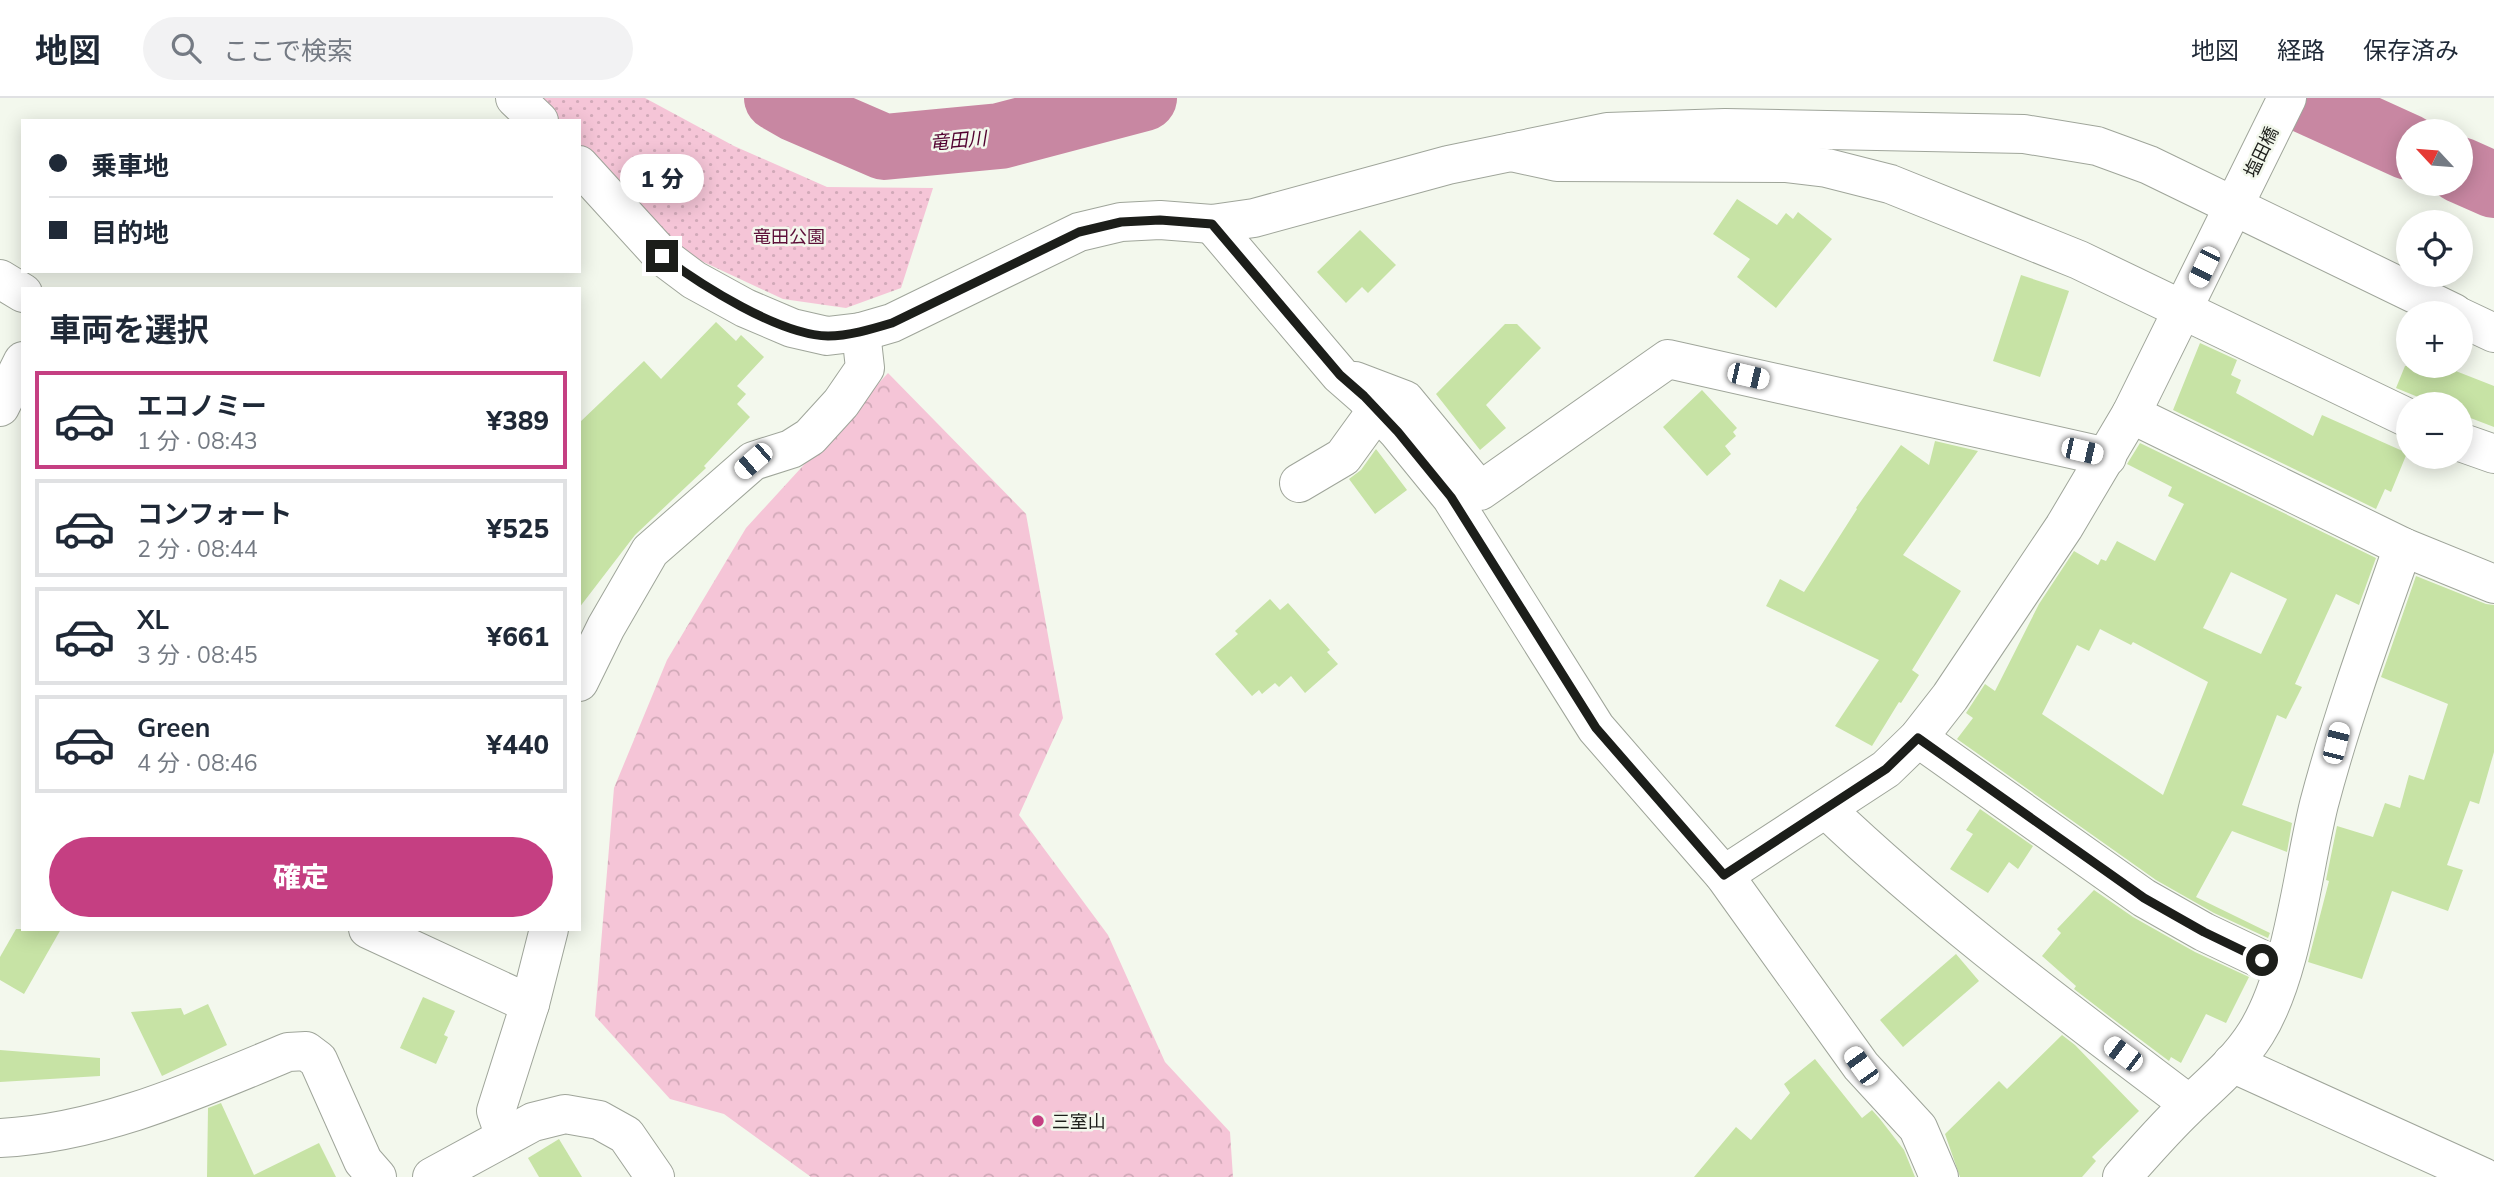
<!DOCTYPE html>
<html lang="ja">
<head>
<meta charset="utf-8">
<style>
  body { margin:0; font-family:Mulish,"Noto Sans JP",sans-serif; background:#f2f2f3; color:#1f2937; height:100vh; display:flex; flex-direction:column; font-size:26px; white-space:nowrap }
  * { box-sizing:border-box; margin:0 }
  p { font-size:23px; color:#747a83 }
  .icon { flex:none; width:38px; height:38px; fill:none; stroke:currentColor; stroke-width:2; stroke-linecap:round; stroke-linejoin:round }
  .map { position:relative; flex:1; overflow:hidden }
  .drawer { position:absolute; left:21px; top:189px; width:560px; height:644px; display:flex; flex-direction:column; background:#fff; border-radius:0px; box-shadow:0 4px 18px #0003 }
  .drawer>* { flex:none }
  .guide { position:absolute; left:21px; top:21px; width:560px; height:154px; border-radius:0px; box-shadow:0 4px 18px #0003; display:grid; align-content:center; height:154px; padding:0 28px; background:#fff }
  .needle { width:46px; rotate:296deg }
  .buttons { position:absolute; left:2396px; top:21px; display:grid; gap:14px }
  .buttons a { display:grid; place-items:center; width:77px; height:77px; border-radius:50%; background:#fff; box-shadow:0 4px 18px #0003; font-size:35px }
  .end { position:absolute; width:32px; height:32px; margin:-16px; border:9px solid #1c1e1a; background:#fff; box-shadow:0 0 0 4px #fff }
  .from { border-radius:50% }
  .bubble { position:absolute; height:49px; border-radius:24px; background:#fff; box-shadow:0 4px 18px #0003; font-size:23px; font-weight:800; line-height:49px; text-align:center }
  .car { position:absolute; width:21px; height:42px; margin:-21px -10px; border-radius:9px; box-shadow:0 0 5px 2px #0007; background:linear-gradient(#fff 24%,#345 0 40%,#fff 0 76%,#345 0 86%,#fff 0) }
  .guide b { display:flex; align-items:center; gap:24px; height:66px; font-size:26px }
  .guide b+b { border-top:2px solid #e0e1e3 }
  .guide i { width:18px; height:18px; background:#1f2937 }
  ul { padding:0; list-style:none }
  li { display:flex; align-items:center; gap:21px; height:98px; margin:0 14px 10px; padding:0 14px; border:4px solid #e0e1e3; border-radius:0px }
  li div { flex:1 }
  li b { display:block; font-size:26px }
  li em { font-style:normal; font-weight:800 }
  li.active { border-color:#c53f82 }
  li>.icon { width:63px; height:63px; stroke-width:1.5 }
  h2 { padding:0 28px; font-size:32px; line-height:84px }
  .primary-button { display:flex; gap:14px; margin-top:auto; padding:14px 28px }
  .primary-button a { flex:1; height:80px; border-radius:42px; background:#c53f82; color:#fff; font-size:28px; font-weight:800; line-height:80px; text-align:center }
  header { display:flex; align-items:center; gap:42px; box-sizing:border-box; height:98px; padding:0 35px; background:#fff; border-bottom:2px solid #e0e1e3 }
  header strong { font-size:33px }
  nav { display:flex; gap:38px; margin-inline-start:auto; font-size:24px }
  .search { width:490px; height:63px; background:#f2f2f3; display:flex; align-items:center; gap:18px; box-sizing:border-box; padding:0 24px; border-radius:38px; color:#747a83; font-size:26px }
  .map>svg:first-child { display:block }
</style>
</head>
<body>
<header>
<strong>地図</strong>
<div class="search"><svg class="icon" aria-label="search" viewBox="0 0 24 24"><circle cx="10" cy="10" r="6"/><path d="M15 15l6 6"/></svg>ここで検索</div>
<nav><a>地図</a><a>経路</a><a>保存済み</a></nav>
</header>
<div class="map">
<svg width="2494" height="1079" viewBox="0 0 2494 1079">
  <defs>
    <pattern id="forest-crowns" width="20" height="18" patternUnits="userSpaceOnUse" patternTransform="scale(1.75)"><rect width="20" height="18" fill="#f5c5d7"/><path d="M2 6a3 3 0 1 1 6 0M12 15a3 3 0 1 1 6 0" fill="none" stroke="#d1a9b8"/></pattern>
    <pattern id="park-dots" width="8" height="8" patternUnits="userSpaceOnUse" patternTransform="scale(1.75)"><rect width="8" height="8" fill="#f5c5d7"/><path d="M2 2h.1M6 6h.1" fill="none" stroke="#d1a9b8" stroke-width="1.8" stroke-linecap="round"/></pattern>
  </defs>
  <rect width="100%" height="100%" fill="#f3f8ed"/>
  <!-- forest -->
  <path fill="url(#forest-crowns)" d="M 888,275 L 1026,416 L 1063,620 L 1019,717 L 1108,837 L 1165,964 L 1230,1034 L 1233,1079 L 811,1079 L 724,1016 L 670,1001 L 595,918 L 614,690 L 667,562 L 746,430 Z"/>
  <!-- park -->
  <path fill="url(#park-dots)" d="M 536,0 L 645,0 L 734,48 L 827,89 L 933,90 L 901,190 L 846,210 L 783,201 L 680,153 L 579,46 L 579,23 L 557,23 Z"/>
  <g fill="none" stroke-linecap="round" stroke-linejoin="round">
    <!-- river -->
    <g stroke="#c887a2" stroke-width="66">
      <path d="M 777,0 L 796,11 L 884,49 L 1000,38 L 1144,0"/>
      <path d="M 2300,0 L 2408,49"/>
      <path d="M 2460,72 L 2494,87"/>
    </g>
  </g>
  <!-- building -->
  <g fill="#c7e3a5" fill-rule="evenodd">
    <path d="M 1737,101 L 1777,127 L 1786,115 L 1793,121 L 1798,114 L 1832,141 L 1776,210 L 1737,179 L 1750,161 L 1713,136 Z"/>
    <path d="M 1360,132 L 1396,167 L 1368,195 L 1362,189 L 1346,205 L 1317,174 Z"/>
    <path d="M 2021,177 L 2069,193 L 2040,279 L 1993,263 Z"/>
    <path d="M 716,224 L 736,243 L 741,237 L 764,259 L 737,288 L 746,296 L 737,306 L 750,319 L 704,368 L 706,370 L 635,437 L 579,510 L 579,325 L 644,263 L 661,281 Z"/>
    <path d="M 1505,226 L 1517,226 L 1541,250 L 1486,307 L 1506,330 L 1480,352 L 1436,296 Z"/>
    <path d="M 2200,245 L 2237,262 L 2231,277 L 2241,282 L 2236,295 L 2313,338 L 2322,317 L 2407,355 L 2391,394 L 2385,391 L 2376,411 L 2173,312 Z"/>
    <path d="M 2405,268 L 2443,268 L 2494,288 L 2494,329 L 2460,316 L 2460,306 L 2435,306 L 2396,290 Z"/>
    <path d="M 1702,292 L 1737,330 L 1733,334 L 1736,338 L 1725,348 L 1731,356 L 1707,378 L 1663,329 Z"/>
    <path d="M 1935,343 L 1978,353 L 1903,457 L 1961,493 L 1912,572 L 1919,577 L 1901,605 L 1899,604 L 1872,648 L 1835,628 L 1879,562 L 1766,508 L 1780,481 L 1804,494 L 1857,411 L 1856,410 L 1901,347 L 1929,367 Z"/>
    <path d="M 2140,345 L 2376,460 L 2359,507 L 2336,496 L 2295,586 L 2302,589 L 2286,621 L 2277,617 L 2242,707 L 2292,725 L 2287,754 L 2232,733 L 2196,799 L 2270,835 L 2268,840 L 2214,815 L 2156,782 L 1957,641 L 1973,620 L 1966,615 L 1985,586 L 1995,593 L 2039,506 L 2074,453 L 2098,467 L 2101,461 L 2106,463 L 2117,443 L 2155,463 L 2184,406 L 2168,398 L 2172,389 L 2127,366 ZM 2231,474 L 2287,501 L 2261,556 L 2203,530 ZM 2100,531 L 2131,547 L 2133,544 L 2208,584 L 2163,697 L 2042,616 L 2077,547 L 2089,553 Z"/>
    <path d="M 1376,351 L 1407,392 L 1375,416 L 1349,381 L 1361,372 Z"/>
    <path d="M 2416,478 L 2486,506 L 2494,507 L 2494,654 L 2479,706 L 2470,703 L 2447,767 L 2463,772 L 2448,813 L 2392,793 L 2362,881 L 2308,864 L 2329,783 L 2326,782 L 2337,728 L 2373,739 L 2385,705 L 2400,710 L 2409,677 L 2424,682 L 2448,606 L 2381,579 Z"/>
    <path d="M 1270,501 L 1280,512 L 1288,505 L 1330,552 L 1327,554 L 1338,566 L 1305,595 L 1291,578 L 1279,589 L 1275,585 L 1262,596 L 1259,592 L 1252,598 L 1215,556 L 1238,536 L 1235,533 Z"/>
    <path d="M 1980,711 L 2033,748 L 2018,771 L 2009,764 L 1988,795 L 1950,771 L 1973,736 L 1966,732 Z"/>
    <path d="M 2094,792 L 2133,819 L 2195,854 L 2249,879 L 2226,925 L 2206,916 L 2181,965 L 2171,959 L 2169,963 L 2109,918 L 2074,891 L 2076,888 L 2042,858 L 2061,835 L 2057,831 Z"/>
    <path d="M 16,831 L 61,831 L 24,896 L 0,882 L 0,859 Z"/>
    <path d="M 1956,856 L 1979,883 L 1903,949 L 1880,922 Z"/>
    <path d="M 423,899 L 455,913 L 444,937 L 448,939 L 436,966 L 400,950 Z"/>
    <path d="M 208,906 L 227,947 L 162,978 L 131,914 L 181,910 L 184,917 Z"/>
    <path d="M 2062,937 L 2075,947 L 2139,1013 L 2092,1059 L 2096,1063 L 2082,1079 L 1960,1079 L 1945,1036 L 1999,983 L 2007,991 Z"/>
    <path d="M 0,952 L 100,960 L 100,978 L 0,984 Z"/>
    <path d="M 1815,961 L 1862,1020 L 1872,1012 L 1880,1021 L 1904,1052 L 1915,1079 L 1694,1079 L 1736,1029 L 1751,1042 L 1790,995 L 1784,986 Z"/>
    <path d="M 221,1005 L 254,1077 L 319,1045 L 336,1079 L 207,1079 L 208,1010 Z"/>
    <path d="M 559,1041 L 582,1079 L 539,1079 L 528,1060 Z"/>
  </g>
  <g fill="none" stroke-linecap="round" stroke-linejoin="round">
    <defs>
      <g id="minor">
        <path d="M 1511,54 L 1557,64 L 1785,65 L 1827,70 L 1890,86 L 2079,162 L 2408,320"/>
        <path d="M 1212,126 L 1340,277 L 1364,298 L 1398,334 L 1451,399 L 1596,630 L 1724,777 L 1861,968 L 1918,1030 L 1939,1079"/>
        <path d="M 0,181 L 23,195"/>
        <path d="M 1355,283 L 1405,302 L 1480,393 L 1668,261 L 2107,359"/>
        <path d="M 0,309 L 23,263"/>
        <path d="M 2460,344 L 2494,356"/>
        <path d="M 1299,385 L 1343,359 L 1377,312"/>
        <path d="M 579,584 L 606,529 L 650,453 L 753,363 L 791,351 L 810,339 L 841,305 L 865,270 L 861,234"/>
        <path d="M 1918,640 L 2144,800 L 2204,834 L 2282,871"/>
        <path d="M 1826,711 C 1939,819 2065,912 2189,1006"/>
        <path d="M 1724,777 L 1886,671 L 1918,640 L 1950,599 L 2064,429 L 2131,316 L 2403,449 L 2494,486"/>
        <path d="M 368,831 L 530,906"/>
        <path d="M 2232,965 L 2483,1079"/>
        <path d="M 505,1039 L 496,1013 L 530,906 L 549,831"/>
        <path d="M 0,1040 C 101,1035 196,992 288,954 L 306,953 L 318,962 L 363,1063 L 377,1079"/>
        <path d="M 432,1079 L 533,1024 L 565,1016 L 599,1022 L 626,1037 L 655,1079"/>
        <path d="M 2122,1079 C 2143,1055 2164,1031 2187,1009 C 2211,986 2238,964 2256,935 C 2293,876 2302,775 2319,706 C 2342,619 2373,534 2403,449"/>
      </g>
      <g id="tertiary">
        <path d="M 515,0 L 539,23"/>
        <path d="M 579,67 L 662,158 L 694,182 L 745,210 L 792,230 L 827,238 L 861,234 L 892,225 L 1079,134 L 1121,124 L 1160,122 L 1212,126 L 1254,120 L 1448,67 L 1607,34 L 1725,30 L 2024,36 L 2097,48 L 2149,67 L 2454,215"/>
        <path d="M 2460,219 L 2494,235"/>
        <path d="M 2131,316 L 2287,0"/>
      </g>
    </defs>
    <!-- minor casing -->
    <use href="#minor" stroke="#9fa59a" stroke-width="40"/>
    <!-- tertiary casing -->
    <use href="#tertiary" stroke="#9fa59a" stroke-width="40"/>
    <!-- minor -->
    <use href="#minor" stroke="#fff" stroke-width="38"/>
    <!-- tertiary -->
    <use href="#tertiary" stroke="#fff" stroke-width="38"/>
  </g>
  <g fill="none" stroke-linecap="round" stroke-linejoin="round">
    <!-- route -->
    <path stroke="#1c1e1a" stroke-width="9" d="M 662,158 C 701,187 779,237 828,238 C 849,238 872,231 892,225 L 1079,134 L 1121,124 L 1160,122 L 1212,126 L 1340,277 L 1364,298 L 1398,334 L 1451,399 L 1596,630 L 1724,777 L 1886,671 L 1918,640 L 2144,800 L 2204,834 L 2262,862"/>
  </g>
  <!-- markers -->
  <circle fill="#c53f82" stroke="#f3f8ed" stroke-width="2.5" cx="1038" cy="1023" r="7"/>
  <g text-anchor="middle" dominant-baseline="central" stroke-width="5" stroke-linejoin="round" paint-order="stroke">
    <!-- street labels -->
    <g font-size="18" fill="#1c1e1a" stroke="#f3f8ed">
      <text transform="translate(2261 54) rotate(-64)">塩田橋</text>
    </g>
    <!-- park labels -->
    <g font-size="18" fill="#5d1039" stroke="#f3f8ed">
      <text x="789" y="138">竜田公園</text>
    </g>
    <!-- poi labels -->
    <g font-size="18" fill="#1c1e1a" stroke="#f3f8ed" text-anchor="start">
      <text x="1052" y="1023">三室山</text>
    </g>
    <!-- water labels -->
    <g font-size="19" font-style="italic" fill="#51012f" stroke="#f3f8ed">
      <text transform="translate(958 42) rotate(-5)">竜田川</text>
    </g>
  </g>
</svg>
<div class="buttons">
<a><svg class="needle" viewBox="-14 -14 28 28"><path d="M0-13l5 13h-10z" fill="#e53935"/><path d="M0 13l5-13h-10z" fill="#747a83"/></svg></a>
<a><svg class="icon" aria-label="locate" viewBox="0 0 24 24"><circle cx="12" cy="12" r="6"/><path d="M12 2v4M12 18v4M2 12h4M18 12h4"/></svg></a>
<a>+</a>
<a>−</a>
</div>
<i class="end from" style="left:2262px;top:862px"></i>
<i class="end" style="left:662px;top:158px"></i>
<div class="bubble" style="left:620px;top:56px;width:84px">1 分</div>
<i class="car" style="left:2204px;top:169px;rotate:206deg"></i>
<i class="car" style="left:1748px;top:278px;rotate:103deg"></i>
<i class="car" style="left:2082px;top:353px;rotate:103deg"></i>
<i class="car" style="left:753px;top:363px;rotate:229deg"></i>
<i class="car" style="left:2336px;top:645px;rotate:14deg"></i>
<i class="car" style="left:2123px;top:956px;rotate:307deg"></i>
<i class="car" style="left:1861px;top:968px;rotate:324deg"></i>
<div class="guide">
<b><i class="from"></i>乗車地</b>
<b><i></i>目的地</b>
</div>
<section class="drawer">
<h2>車両を選択</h2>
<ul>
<li class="active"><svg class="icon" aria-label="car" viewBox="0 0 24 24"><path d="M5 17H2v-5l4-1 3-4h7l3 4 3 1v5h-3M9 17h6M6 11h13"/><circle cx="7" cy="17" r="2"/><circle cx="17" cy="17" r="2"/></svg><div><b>エコノミー</b><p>1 分 · 08:43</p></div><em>¥389</em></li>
<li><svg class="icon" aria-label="car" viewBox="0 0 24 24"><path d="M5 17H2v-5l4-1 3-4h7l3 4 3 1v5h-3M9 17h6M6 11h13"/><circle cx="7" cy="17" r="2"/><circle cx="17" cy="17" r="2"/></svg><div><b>コンフォート</b><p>2 分 · 08:44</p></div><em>¥525</em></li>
<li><svg class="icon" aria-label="car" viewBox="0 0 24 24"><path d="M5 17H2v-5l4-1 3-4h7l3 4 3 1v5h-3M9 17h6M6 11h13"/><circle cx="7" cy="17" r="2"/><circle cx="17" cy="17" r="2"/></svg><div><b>XL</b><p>3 分 · 08:45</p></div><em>¥661</em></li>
<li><svg class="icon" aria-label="car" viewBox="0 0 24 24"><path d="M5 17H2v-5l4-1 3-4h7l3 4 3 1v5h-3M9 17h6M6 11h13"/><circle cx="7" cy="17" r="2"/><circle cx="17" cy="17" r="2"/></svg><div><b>Green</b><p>4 分 · 08:46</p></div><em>¥440</em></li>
</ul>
<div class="primary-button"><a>確定</a></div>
</section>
</div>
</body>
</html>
